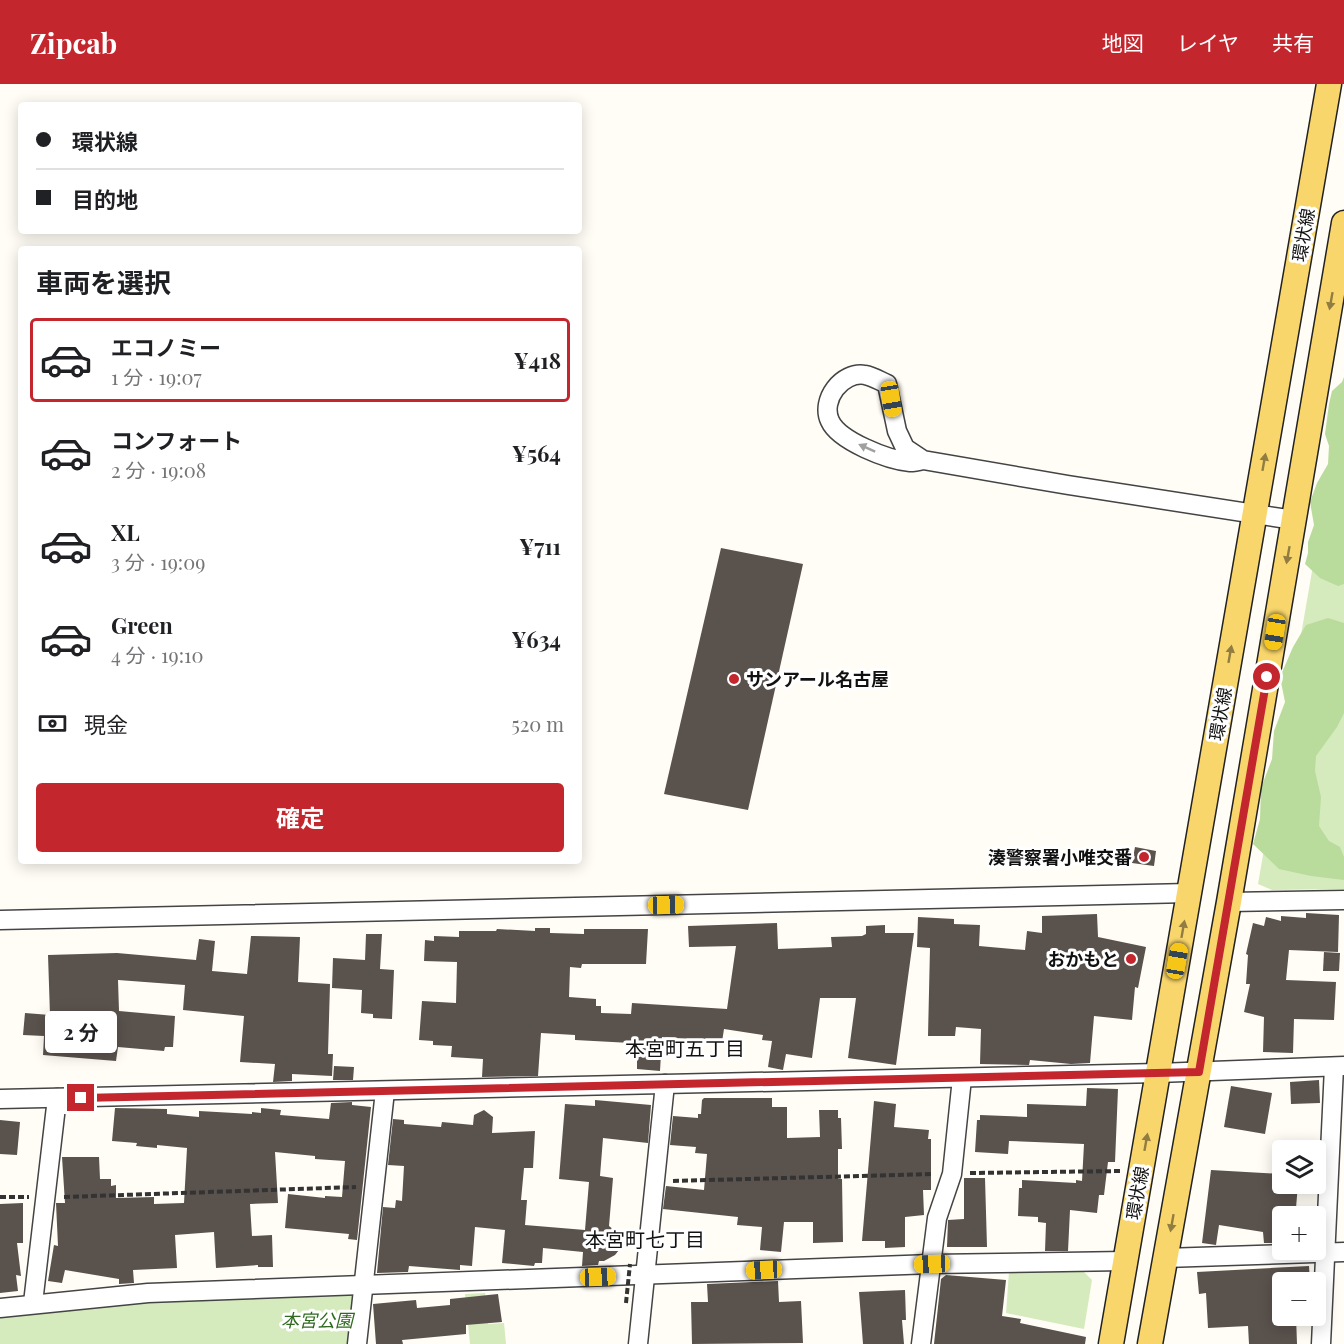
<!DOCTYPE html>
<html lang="ja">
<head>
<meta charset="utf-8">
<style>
  body { margin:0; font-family:"Playfair Display","Noto Sans JP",serif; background:#f2f2f2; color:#202124; height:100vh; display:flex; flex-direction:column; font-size:22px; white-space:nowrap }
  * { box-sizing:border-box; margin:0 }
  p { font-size:20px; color:#757577 }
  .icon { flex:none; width:33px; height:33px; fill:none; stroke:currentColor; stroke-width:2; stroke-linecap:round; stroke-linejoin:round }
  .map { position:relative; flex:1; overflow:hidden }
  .sheet { position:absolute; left:18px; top:162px; width:564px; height:618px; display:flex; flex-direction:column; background:#fff; border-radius:6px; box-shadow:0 3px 15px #0003 }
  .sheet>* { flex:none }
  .hud { position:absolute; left:18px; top:18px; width:564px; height:132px; border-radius:6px; box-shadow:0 3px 15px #0003; display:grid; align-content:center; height:132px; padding:0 18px; background:#fff }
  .fabs { position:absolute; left:1272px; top:1056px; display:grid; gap:12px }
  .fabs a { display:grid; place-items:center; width:54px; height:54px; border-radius:6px; background:#fff; box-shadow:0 3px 15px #0003; font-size:30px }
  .end { position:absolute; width:27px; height:27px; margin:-14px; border:8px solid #c4262e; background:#fff; box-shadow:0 0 0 3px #fff }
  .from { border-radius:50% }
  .bubble { position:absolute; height:42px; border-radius:6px; background:#fff; box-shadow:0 3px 15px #0003; font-size:20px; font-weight:700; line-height:42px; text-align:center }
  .car { position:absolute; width:18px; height:36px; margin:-18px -9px; border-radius:8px; box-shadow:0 0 4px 2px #0007; background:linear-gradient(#f5c518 24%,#345 0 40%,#f5c518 0 76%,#345 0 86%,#f5c518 0) }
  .hud b { display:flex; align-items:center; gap:21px; height:57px; font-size:22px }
  .hud b+b { border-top:2px solid #e0e0e0 }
  .hud i { width:15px; height:15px; background:#202124 }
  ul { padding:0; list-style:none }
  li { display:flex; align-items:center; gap:18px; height:84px; margin:0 12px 9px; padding:0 6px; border:3px solid transparent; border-radius:6px }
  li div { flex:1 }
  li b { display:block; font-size:22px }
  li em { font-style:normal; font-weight:700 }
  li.on { border-color:#c4262e }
  li>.icon { width:54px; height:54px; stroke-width:1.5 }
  h2 { padding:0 18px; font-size:27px; line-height:72px }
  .pay { display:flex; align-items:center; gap:15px; height:66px; padding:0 18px; font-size:22px }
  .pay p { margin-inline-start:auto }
  .cta { display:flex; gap:12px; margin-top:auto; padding:12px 18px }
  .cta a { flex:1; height:69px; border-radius:6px; background:#c4262e; color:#fff; font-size:24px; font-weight:700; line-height:69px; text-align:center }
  header { display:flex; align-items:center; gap:36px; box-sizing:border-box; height:84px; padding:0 30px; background:#c4262e; color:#fff }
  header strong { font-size:28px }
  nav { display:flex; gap:33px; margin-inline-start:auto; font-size:21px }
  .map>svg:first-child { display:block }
</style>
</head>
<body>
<header>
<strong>Zipcab</strong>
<nav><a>地図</a><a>レイヤ</a><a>共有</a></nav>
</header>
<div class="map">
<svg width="1344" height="1260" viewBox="0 0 1344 1260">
  <rect width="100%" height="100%" fill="#fffdf5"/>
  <!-- green -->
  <g fill="#d5ebbd">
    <path d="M 1344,302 L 1344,805 L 1272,806 L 1258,800 Z"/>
    <path d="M 1009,1188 L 1084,1188 L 1092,1196 L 1084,1245 L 1006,1229 Z"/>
    <path d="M 485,1209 L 488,1240 L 504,1239 L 506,1260 L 470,1260 L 465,1210 Z"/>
    <path d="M 351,1211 L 354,1213 L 349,1260 L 0,1260 L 0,1233 L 152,1217 Z"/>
  </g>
  <!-- forest -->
  <g fill="#b9dc9c">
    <path d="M 1344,293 L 1344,500 L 1338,502 L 1320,494 L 1305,480 L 1308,469 L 1308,458 L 1314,441 L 1310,418 L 1317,399 L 1328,380 L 1329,362 L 1325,350 L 1329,320 L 1332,307 L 1342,298 Z"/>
    <path d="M 1328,534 L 1344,539 L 1344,629 L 1337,643 L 1316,672 L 1315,687 L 1321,713 L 1319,742 L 1329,757 L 1340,763 L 1344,773 L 1344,796 L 1311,792 L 1279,785 L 1253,760 L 1260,735 L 1261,704 L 1272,675 L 1274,647 L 1285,618 L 1280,593 L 1293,563 L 1306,541 Z"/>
  </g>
  <!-- building -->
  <g fill="#5a524d">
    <path d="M 721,464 L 803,480 L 748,726 L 664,710 Z"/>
    <path d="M 1135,763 L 1156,767 L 1154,782 L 1132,779 Z"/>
    <path d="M 1306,829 L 1339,831 L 1338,868 L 1289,866 L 1286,896 L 1336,898 L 1334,936 L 1294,935 L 1293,969 L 1263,968 L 1264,933 L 1244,928 L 1250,900 L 1246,900 L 1248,871 L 1246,870 L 1253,839 L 1264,842 L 1266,833 L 1281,837 L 1281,832 L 1306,834 Z"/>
    <path d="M 1097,830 L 1098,853 L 1146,863 L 1138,904 L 1135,903 L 1132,936 L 1094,932 L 1090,979 L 1071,980 L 1030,976 L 1029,981 L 980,980 L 981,945 L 956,943 L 955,952 L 928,952 L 930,864 L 917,863 L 918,833 L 954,835 L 954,840 L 980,841 L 979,862 L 1025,866 L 1027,847 L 1042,849 L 1042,832 Z"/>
    <path d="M 777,839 L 778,865 L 832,863 L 831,853 L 862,852 L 866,850 L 866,842 L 885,841 L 885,849 L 914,849 L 896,981 L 848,974 L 856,914 L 820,914 L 812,974 L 786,970 L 783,986 L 768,983 L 772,957 L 762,956 L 763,951 L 724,945 L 722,958 L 662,953 L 660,987 L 637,985 L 637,967 L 631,966 L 631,959 L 575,956 L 575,951 L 541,949 L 538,992 L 482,993 L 483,975 L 451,973 L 452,962 L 433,961 L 433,957 L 419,956 L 422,917 L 456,919 L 457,878 L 424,877 L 425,856 L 434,857 L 434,852 L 459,853 L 459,847 L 496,847 L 497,845 L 535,847 L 535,844 L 550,844 L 550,849 L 584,850 L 584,845 L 648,845 L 646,880 L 582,880 L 581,884 L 570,883 L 569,913 L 596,915 L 596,922 L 601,922 L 601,929 L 631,930 L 632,919 L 727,925 L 736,862 L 689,863 L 688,842 Z"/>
    <path d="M 366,850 L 382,850 L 380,885 L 394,886 L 392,935 L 373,934 L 373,930 L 361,929 L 362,906 L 332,904 L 333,874 L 365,876 Z"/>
    <path d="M 251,852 L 300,853 L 298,898 L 330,900 L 328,970 L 333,970 L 332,992 L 292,990 L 292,997 L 273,998 L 275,980 L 240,978 L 244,932 L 183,926 L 185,901 L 118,896 L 119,927 L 175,932 L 173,963 L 165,963 L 164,967 L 118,963 L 116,977 L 43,971 L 44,952 L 23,951 L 25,929 L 50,931 L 48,871 L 117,869 L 196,876 L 199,855 L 215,857 L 212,887 L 247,890 Z"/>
    <path d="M 1324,868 L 1340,869 L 1339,887 L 1323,887 Z"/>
    <path d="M 334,982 L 354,983 L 353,996 L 333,996 Z"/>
    <path d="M 1319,996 L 1320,1019 L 1291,1020 L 1290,998 Z"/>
    <path d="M 1231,1002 L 1272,1009 L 1265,1050 L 1224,1043 Z"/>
    <path d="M 1087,1004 L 1118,1005 L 1115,1078 L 1108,1078 L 1104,1111 L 1099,1111 L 1097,1129 L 1070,1126 L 1068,1167 L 1045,1167 L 1046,1139 L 1038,1138 L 1038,1133 L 1018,1132 L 1019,1104 L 1022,1104 L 1022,1096 L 1076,1099 L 1076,1096 L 1082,1097 L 1084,1060 L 1009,1057 L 1008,1070 L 975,1068 L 977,1036 L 980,1036 L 980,1031 L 1027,1033 L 1027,1020 L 1086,1022 Z"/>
    <path d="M 704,1014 L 772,1014 L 772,1023 L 787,1023 L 787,1054 L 820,1053 L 819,1026 L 838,1026 L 838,1034 L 841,1034 L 842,1065 L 838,1065 L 838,1095 L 842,1095 L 843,1158 L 813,1159 L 813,1138 L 784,1138 L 781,1168 L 760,1166 L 762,1143 L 737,1141 L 738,1133 L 663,1125 L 666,1102 L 704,1106 L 707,1070 L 695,1069 L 696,1063 L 670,1061 L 673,1032 L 698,1034 L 698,1030 L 701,1030 L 702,1016 Z"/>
    <path d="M 595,1016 L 651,1021 L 648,1059 L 603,1054 L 600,1092 L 613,1094 L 609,1142 L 614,1146 L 619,1158 L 619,1166 L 615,1171 L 604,1177 L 599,1177 L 598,1181 L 582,1182 L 583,1168 L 543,1164 L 542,1179 L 535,1179 L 534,1182 L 502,1179 L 505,1146 L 475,1143 L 472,1182 L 460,1181 L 460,1186 L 409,1182 L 408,1188 L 377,1189 L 383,1123 L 395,1124 L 396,1116 L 402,1117 L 404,1082 L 388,1081 L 393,1035 L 404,1036 L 404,1040 L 441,1043 L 442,1038 L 473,1041 L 474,1031 L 484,1026 L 493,1033 L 492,1049 L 535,1047 L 533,1084 L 524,1084 L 521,1116 L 527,1116 L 525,1141 L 585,1146 L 589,1098 L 559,1095 L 565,1020 L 595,1022 Z"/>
    <path d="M 874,1017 L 896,1020 L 894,1043 L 929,1046 L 928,1055 L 931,1055 L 931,1106 L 923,1106 L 924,1131 L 905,1133 L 905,1163 L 885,1164 L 885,1157 L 862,1157 Z"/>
    <path d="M 352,1018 L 352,1021 L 371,1023 L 357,1156 L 348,1155 L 349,1150 L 285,1144 L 288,1110 L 325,1114 L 325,1112 L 342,1113 L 345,1077 L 315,1075 L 315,1072 L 275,1068 L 278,1119 L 250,1120 L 252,1152 L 272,1151 L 273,1183 L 258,1183 L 258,1181 L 216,1184 L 214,1148 L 175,1151 L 177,1184 L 133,1186 L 134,1199 L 119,1200 L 119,1195 L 65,1186 L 62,1199 L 48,1197 L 54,1161 L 58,1162 L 56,1119 L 65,1119 L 62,1073 L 99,1073 L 100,1095 L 111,1095 L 111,1102 L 116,1101 L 116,1114 L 154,1113 L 154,1120 L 184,1119 L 187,1064 L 157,1061 L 157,1064 L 136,1062 L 137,1059 L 112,1057 L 115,1024 L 167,1025 L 167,1030 L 199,1033 L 199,1027 L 252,1030 L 252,1028 L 261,1029 L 261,1024 L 281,1026 L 280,1031 L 329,1035 L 331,1019 Z"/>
    <path d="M 0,1036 L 20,1038 L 17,1071 L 0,1070 Z"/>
    <path d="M 1211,1086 L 1282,1090 L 1282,1100 L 1298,1100 L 1296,1124 L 1284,1123 L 1284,1128 L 1276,1127 L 1279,1159 L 1264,1159 L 1263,1148 L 1219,1141 L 1216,1161 L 1202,1159 Z"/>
    <path d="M 964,1094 L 985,1094 L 987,1163 L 947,1163 L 948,1136 L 964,1135 Z"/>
    <path d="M 23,1119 L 23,1159 L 17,1159 L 21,1192 L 16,1191 L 18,1207 L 0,1209 L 0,1120 Z"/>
    <path d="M 1309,1182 L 1310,1198 L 1282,1198 L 1282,1232 L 1296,1232 L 1297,1260 L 1249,1260 L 1248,1242 L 1208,1244 L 1206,1209 L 1199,1210 L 1197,1188 Z"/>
    <path d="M 946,1191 L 1006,1196 L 1002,1232 L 1021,1235 L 1020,1239 L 1086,1253 L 1085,1260 L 934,1260 L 941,1195 Z"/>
    <path d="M 778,1197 L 779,1218 L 801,1217 L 803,1259 L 692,1260 L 691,1218 L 708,1218 L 707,1200 Z"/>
    <path d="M 905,1206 L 906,1236 L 902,1236 L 904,1260 L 863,1260 L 859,1208 Z"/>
    <path d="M 498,1210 L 502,1238 L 466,1241 L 466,1250 L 402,1256 L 403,1260 L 376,1260 L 373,1220 L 416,1216 L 417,1224 L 450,1221 L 450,1215 Z"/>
  </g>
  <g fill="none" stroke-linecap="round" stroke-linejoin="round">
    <defs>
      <g id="minor">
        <path d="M 923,376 L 905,364 L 897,347 L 887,300 C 880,297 872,292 865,291 C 842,287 820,316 830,337 C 839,357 888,376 910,378 C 914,378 919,377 923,376 L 1068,401 L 1294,436"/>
        <path d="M 1229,818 L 1344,816"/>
        <path d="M 0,836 L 1189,809"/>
        <path d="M 0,1015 L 1158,989 L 1344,982"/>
        <path d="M 1165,1174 L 1344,1168"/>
        <path d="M 33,1219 L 57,1014"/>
        <path d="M 0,1224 L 148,1209 L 932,1180 L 1125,1177"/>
        <path d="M 357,1260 L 385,1007"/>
        <path d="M 638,1260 L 665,1000"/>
        <path d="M 921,1260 L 937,1134 L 952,1090 L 962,994"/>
        <path d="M 1321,1260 L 1334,983"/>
      </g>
      <g id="major">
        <path d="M 1111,1260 L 1329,0"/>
        <path d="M 1150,1260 L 1229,818 L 1344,139"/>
      </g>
    </defs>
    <!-- minor casing -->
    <use href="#minor" stroke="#444" stroke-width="21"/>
    <!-- major casing -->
    <use href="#major" stroke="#222" stroke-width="27"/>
    <!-- path -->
    <g stroke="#333" stroke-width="4" stroke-dasharray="6 3" stroke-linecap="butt">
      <path d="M 970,1089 L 1122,1087"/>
      <path d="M 673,1097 L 933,1090"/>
      <path d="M 0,1113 L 29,1113"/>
      <path d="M 64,1113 L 356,1103"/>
    </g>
    <!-- minor -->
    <use href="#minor" stroke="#fff" stroke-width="18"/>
    <!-- major -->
    <use href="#major" stroke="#f9d66b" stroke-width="24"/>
    <!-- path-bridge -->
    <path stroke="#333" stroke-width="4" stroke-dasharray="6 3" stroke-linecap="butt" d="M 626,1219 L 630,1180"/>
  </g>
  <!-- one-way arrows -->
  <defs><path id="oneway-solid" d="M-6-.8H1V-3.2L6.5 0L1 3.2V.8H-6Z" transform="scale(1.5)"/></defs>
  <g fill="#917d42">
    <use href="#oneway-solid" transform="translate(1331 217) rotate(100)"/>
    <use href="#oneway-solid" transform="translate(1264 378) rotate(-80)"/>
    <use href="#oneway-solid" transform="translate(1288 471) rotate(100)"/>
    <use href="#oneway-solid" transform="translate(1230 570) rotate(-80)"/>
    <use href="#oneway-solid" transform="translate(1183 845) rotate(-80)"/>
    <use href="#oneway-solid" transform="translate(1146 1058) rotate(-80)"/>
    <use href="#oneway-solid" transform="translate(1172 1139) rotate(100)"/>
  </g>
  <use fill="#a0a0a0" href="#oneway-solid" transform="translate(867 364) rotate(-156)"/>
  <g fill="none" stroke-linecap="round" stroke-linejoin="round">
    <!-- route -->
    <path stroke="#c4262e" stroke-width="8" d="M 81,1014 L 1199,988 L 1267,593"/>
  </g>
  <!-- markers -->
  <g fill="#c4262e" stroke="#fff" stroke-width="2">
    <circle cx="734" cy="595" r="6"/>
    <circle cx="1144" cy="773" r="6"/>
    <circle cx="1131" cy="875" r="6"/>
  </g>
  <g text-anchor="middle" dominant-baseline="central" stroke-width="6" stroke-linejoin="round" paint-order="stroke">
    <!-- street labels -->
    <g font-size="18" fill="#111" stroke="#fff">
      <text transform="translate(1303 151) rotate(-80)">環状線</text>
      <text transform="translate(1220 630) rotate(-80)">環状線</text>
      <text transform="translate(1137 1109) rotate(-80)">環状線</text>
    </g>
    <!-- poi labels -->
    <g font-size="18" font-weight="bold" fill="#111" stroke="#fff" text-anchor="end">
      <text x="746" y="595" text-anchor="start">サンアール名古屋</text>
      <text x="1132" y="773">湊警察署小唯交番</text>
      <text x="1119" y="875">おかもと</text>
    </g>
    <!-- park labels -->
    <g font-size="18" font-style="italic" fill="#2f6b1f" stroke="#fff">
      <text x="317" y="1236">本宮公園</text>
    </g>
    <!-- neighbourhood labels -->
    <g font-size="20" fill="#111" stroke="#fff">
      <text x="685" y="963">本宮町五丁目</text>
      <text x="645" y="1154">本宮町七丁目</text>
    </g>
  </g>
</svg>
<div class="fabs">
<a><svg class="icon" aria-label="layers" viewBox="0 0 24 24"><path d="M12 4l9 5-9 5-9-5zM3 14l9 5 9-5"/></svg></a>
<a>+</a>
<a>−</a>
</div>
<i class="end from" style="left:1267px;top:593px"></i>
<i class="end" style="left:81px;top:1014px"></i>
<div class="bubble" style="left:45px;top:927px;width:72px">2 分</div>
<i class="car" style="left:891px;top:315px;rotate:171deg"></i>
<i class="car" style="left:1275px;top:548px;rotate:189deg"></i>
<i class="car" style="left:666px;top:821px;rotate:89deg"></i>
<i class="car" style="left:1177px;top:877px;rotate:10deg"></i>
<i class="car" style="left:932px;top:1180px;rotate:268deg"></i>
<i class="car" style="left:764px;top:1186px;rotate:267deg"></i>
<i class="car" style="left:598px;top:1193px;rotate:88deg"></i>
<div class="hud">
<b><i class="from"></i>環状線</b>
<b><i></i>目的地</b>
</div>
<section class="sheet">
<h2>車両を選択</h2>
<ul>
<li class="on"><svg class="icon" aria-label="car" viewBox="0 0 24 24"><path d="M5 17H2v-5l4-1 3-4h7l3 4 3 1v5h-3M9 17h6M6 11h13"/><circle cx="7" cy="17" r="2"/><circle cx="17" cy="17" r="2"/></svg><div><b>エコノミー</b><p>1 分 · 19:07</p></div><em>¥418</em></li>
<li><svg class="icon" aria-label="car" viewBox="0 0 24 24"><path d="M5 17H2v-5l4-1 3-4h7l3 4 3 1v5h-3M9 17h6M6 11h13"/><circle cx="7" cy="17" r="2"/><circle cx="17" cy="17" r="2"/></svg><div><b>コンフォート</b><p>2 分 · 19:08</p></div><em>¥564</em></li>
<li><svg class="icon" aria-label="car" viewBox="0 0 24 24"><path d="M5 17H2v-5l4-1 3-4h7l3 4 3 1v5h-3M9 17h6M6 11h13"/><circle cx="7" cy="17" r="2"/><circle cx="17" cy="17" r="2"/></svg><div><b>XL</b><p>3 分 · 19:09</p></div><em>¥711</em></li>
<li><svg class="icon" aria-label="car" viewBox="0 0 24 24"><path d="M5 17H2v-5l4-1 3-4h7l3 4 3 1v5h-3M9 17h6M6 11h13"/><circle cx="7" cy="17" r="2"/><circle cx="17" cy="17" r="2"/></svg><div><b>Green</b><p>4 分 · 19:10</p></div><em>¥634</em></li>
</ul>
<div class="pay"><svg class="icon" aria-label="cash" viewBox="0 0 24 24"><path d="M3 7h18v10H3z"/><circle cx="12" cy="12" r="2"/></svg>現金<p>520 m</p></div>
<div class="cta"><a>確定</a></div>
</section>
</div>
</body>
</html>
